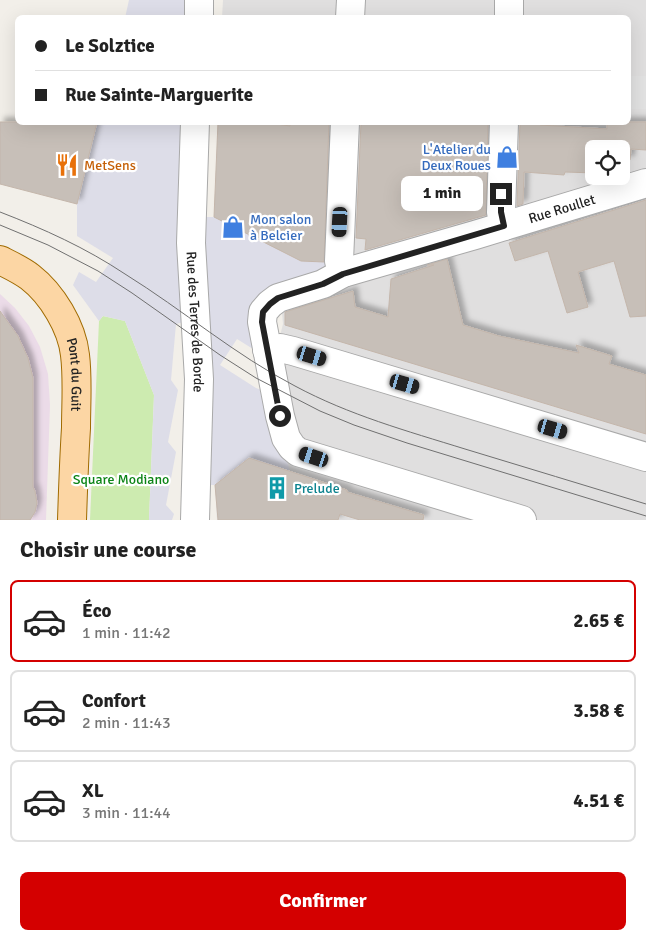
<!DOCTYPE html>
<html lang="fr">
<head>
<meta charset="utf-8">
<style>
  body { margin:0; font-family:Signika,sans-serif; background:#f6f6f6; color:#222; height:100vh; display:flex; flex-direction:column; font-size:19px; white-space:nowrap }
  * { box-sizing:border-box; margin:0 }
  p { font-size:16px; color:#767676 }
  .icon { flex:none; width:28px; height:28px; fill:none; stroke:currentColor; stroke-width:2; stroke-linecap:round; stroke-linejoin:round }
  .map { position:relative; height:520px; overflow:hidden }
  .panel { display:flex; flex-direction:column; background:#fff; flex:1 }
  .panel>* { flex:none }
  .guide { position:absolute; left:15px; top:15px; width:616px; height:110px; border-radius:8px; box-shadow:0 5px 20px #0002; display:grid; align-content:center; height:110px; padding:0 20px; background:#fff }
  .fabs { position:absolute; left:585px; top:140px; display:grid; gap:10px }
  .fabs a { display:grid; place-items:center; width:45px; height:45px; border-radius:8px; background:#fff; box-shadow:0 5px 20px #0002; font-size:25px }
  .end { position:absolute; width:22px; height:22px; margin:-11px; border:6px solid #222; background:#fff; box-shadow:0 0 0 2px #fff }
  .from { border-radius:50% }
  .bubble { position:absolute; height:35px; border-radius:8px; background:#fff; box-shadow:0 5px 20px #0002; font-size:16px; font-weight:800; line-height:35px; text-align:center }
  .car { position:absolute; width:15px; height:30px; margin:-15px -8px; border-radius:6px; box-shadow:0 0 4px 1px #0007; background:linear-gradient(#222 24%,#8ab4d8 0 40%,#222 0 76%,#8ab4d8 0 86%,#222 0) }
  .guide b { display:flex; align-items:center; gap:18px; height:48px; font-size:19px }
  .guide b+b { border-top:1px solid #e0e0e0 }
  .guide i { width:12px; height:12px; background:#222 }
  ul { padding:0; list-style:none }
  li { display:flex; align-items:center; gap:15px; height:82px; margin:0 10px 8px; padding:0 10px; border:2px solid #e0e0e0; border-radius:8px }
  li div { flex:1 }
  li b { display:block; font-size:19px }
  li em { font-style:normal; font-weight:800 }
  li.on { border-color:#d40000 }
  li>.icon { width:45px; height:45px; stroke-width:1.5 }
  h2 { padding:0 20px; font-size:22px; line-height:60px }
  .action { display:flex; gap:10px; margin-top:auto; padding:10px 20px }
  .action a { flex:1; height:58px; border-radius:8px; background:#d40000; color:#fff; font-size:20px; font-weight:800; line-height:58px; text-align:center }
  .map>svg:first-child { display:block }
</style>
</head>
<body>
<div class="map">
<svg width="646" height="520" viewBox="0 0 646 520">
  <defs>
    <filter id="shadow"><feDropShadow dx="4.5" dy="-4.5" stdDeviation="2.5" flood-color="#0004"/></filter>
  </defs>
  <rect width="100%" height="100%" fill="#f2efe9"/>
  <!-- residential -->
  <path fill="#e0dfdf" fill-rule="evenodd" d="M 223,0 L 646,0 L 646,520 L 217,520 L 215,485 L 249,458 L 283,324 L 282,313 L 301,261 L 214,217 L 218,123 L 629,122 L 629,18 L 222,18 ZM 594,149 L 621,149 L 621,176 L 594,176 Z"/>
  <!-- industrial -->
  <path fill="#ebdbe8" d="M 0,294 L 15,308 L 29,326 L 40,347 L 48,374 L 50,405 L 46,520 L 0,520 Z"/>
  <!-- grass -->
  <path fill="#cdebb0" d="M 103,316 L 125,321 L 154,395 L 149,520 L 90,520 L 99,321 Z"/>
  <!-- parking -->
  <path fill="#e2e2e2" d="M 629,76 L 646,76 L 646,109 L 630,109 L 630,122 L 629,122 Z"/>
  <!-- plaza -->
  <g fill="#dddde8">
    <path d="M 129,0 L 188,0 L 188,17 L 125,18 Z"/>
    <path d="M 97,123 L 183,123 L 184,322 L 176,324 L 171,380 L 178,390 L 168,442 L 176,452 L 166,505 L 174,514 L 172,520 L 149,520 L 154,395 L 125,321 L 103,316 L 99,321 L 73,285 L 79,272 L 96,282 L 113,258 L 77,236 L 77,204 Z"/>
    <path d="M 203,217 L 214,217 L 301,261 L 326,262 L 326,270 L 251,312 L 248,320 L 249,332 L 253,349 L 237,339 L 220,365 L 256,388 L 266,392 L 290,471 L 249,458 L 215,485 L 208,485 Z"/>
  </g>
  <!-- building -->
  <g fill="#c7bfb8" stroke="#c4b6ab" filter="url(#shadow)">
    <path d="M 0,122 L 97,122 L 77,204 L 0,184 Z"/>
    <path d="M 218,122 L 263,122 L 290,126 L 290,122 L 329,122 L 324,262 L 301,261 L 214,217 Z"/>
    <path d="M 361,122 L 488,122 L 486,215 L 365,250 L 366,239 L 356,238 Z"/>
    <path d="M 520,122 L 540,122 L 540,125 L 607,129 L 607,122 L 646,122 L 646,150 L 631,149 L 630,160 L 621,159 L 621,149 L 594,149 L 594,173 L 565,172 L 564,175 L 524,172 L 523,204 L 517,206 Z"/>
    <path d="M 646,200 L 646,316 L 630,317 L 614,261 L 578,272 L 588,307 L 567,313 L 548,251 L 515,261 L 509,243 Z"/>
    <path d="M 447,259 L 463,325 L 499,336 L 579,353 L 576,345 L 612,356 L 609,364 L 646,375 L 646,434 L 285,325 L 285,312 L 353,291 L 355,307 L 388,317 L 391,279 L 434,265 L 427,265 Z"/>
    <path d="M 0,311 L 18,336 L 21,343 L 28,358 L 33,378 L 33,487 L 35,491 L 37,503 L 35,512 L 30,520 L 0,520 Z"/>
    <path d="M 249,458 L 347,490 L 347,492 L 424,515 L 423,520 L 360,520 L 340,514 L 338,520 L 218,520 L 215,485 Z"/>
  </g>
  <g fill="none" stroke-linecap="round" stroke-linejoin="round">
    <defs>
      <g id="minor">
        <path d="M 199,18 L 199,0"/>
        <path d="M 350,18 L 351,0"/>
        <path d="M 509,18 L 509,0"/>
        <path id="s1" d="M 195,122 L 191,243 L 199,379 L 195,520"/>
        <path d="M 504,122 L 501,212 L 504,226"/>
        <path d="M 343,273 L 339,261 L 345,122"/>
        <path d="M 267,350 L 280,348 L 293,351 L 646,457"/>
        <path id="s2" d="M 522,520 L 298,452 L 292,447 L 286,438 L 280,416 L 262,322 L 263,312 L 270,304 L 278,298 L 323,284 L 343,273 L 475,235 L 646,183"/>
      </g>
      <g id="major">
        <path id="s3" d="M 0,260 C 10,265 21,270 30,277 C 52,294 72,327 75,355 C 78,379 76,404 76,428 C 74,459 73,489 72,520"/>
      </g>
    </defs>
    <!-- minor casing -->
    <use href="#minor" stroke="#a9a9a9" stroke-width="30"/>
    <!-- major casing -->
    <use href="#major" stroke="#a06b00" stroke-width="30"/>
    <!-- minor -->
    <use href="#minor" stroke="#fff" stroke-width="28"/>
    <!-- major -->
    <use href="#major" stroke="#fcd6a4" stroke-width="28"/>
    <!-- tram -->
    <g stroke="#707070" stroke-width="1">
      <path d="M 0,212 C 44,229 86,248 125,274 C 183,310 235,355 295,386 C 349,415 407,431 465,449 C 525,467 586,486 646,504"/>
      <path d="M 0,225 L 48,245 L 98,271 L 132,293 L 220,355 L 256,378 L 320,411 L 354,425 L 407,443 L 646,516"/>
    </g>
  </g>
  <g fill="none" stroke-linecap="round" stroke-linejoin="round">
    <!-- route -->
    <path stroke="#222" stroke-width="6" d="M 280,416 L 262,322 L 263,312 L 270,304 L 278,298 L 323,284 L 343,274 L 504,226 L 501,212 L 501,194"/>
  </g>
  <!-- icons -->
  <defs>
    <symbol id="shop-bare" viewBox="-9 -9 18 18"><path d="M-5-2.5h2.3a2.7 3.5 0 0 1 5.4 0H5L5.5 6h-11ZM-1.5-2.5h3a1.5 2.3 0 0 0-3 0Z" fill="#3f7fe0" stroke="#fff" stroke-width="2.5" paint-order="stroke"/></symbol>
    <symbol id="restaurant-bare" viewBox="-9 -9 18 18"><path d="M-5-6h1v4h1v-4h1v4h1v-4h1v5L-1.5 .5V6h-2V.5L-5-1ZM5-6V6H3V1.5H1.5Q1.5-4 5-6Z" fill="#e8710a" stroke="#fff" stroke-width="2.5" paint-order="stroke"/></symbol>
    <symbol id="building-bare" viewBox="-9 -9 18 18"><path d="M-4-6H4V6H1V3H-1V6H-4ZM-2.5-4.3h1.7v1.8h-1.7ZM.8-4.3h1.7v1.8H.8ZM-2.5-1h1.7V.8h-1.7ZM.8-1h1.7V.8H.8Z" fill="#0f9aa8" stroke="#fff" stroke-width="2.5" paint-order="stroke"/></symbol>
  </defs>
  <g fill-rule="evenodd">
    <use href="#shop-bare" x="491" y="141" width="32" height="32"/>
    <use href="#restaurant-bare" x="51" y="149" width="32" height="32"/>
    <use href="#shop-bare" x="217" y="211" width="32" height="32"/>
    <use href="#building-bare" x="261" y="472" width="32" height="32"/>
  </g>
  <g text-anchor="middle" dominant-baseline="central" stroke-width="4.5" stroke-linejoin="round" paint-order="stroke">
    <!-- shop labels -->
    <g font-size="14" fill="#366cbe" stroke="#fff" text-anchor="end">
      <text x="491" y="149">L'Atelier du<tspan x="491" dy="16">Deux Roues</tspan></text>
      <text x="250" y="219" text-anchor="start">Mon salon<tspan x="250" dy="16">à Belcier</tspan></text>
    </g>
    <!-- food labels -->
    <g font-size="14" fill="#c56008" stroke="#fff" text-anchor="start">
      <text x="84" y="165">MetSens</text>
    </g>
    <!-- street labels -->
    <g font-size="14" fill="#222" stroke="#fff">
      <text stroke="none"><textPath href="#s2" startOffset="700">Rue Roullet</textPath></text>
      <text stroke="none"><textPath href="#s1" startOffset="200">Rue des Terres de Borde</textPath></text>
      <text stroke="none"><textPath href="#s3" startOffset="146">Pont du Guit</textPath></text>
    </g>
    <!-- park labels -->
    <g font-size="14" fill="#0c8416" stroke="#fff">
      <text x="121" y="479">Square Modiano</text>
    </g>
    <!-- culture labels -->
    <g font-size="14" fill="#0d838f" stroke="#fff" text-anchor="start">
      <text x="294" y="488">Prelude</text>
    </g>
  </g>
</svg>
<div class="fabs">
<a><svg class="icon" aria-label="locate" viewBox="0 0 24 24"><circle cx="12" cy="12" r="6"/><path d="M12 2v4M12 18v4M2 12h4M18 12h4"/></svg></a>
</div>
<i class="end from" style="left:280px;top:416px"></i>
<i class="end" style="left:501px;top:194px"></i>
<div class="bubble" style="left:401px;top:176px;width:82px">1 min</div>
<i class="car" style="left:340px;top:222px;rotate:183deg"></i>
<i class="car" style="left:312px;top:356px;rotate:107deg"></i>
<i class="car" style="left:405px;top:384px;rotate:106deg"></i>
<i class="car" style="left:553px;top:429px;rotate:106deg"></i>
<i class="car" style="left:314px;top:457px;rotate:288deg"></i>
<div class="guide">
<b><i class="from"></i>Le Solztice</b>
<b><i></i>Rue Sainte-Marguerite</b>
</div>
</div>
<section class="panel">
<h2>Choisir une course</h2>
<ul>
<li class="on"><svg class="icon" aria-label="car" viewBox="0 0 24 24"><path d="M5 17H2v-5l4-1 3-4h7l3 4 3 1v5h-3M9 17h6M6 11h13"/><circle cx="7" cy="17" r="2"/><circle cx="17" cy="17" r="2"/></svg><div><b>Éco</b><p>1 min · 11:42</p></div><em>2.65 €</em></li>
<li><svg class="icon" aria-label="car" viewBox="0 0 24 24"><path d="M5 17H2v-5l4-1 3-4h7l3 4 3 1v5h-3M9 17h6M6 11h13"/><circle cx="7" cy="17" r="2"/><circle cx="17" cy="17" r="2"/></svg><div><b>Confort</b><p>2 min · 11:43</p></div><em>3.58 €</em></li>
<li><svg class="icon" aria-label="car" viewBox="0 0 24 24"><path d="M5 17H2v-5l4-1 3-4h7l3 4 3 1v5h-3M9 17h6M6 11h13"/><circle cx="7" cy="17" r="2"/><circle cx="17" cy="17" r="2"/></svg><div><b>XL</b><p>3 min · 11:44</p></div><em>4.51 €</em></li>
</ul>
<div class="action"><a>Confirmer</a></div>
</section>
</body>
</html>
